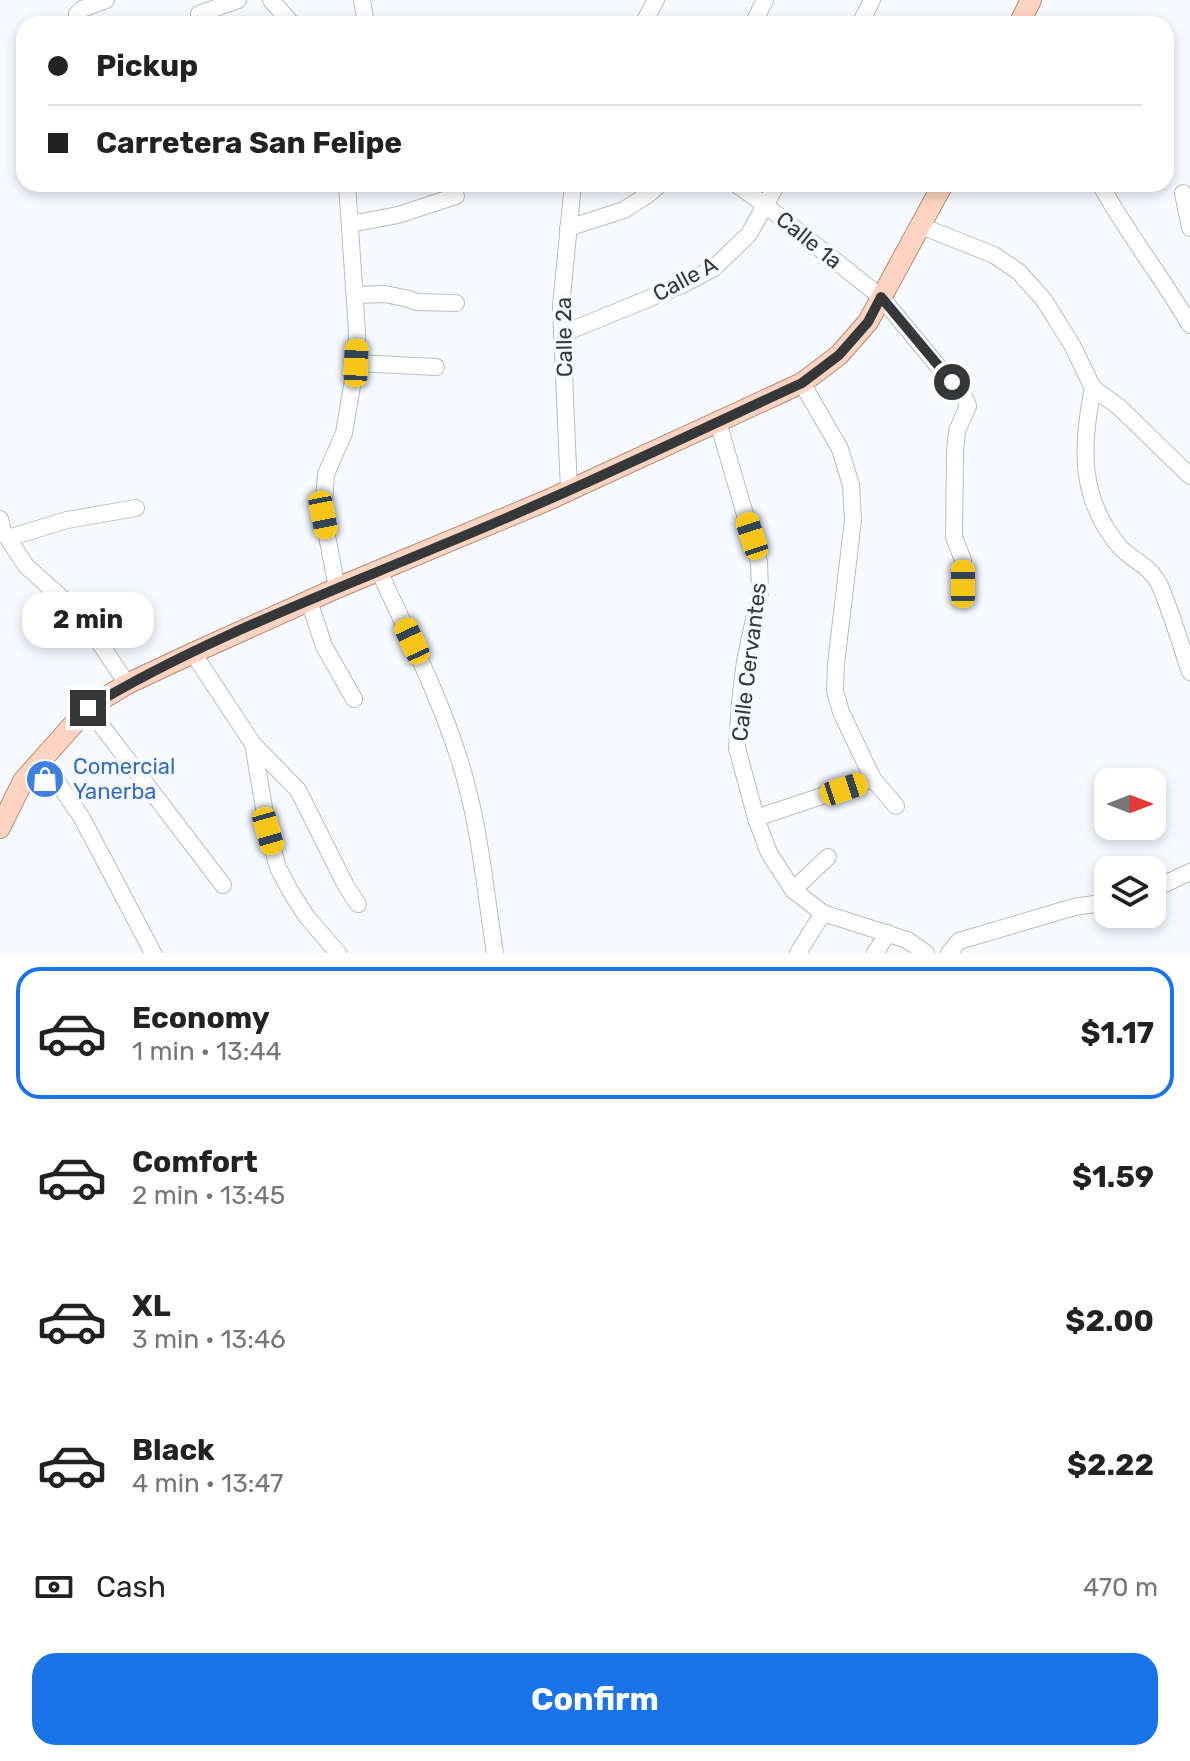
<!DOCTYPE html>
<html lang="en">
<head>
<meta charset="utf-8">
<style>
  body { margin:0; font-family:Rubik,sans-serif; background:#f6f6f6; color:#222; height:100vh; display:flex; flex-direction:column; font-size:30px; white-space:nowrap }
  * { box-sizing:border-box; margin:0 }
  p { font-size:26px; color:#767676 }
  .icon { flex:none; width:44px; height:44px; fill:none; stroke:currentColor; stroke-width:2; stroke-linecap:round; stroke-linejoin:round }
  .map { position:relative; height:953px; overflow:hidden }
  .sheet { display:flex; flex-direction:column; background:#fff; flex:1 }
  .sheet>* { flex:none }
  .banner { position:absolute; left:16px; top:16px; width:1158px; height:176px; border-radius:24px; box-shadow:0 4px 12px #0003; display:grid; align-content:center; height:176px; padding:0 32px; background:#fff }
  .needle { width:52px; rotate:90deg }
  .fabs { position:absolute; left:1094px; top:768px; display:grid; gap:16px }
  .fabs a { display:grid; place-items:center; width:72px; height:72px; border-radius:16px; background:#fff; box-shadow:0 4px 12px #0003; font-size:40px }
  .end { position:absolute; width:36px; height:36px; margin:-18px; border:10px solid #353739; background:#fff; box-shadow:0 0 0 4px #fff }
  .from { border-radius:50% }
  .bubble { position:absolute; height:56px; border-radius:24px; background:#fff; box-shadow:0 4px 12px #0003; font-size:26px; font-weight:700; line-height:56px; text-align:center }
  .car { position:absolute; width:24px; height:48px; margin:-24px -12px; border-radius:10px; box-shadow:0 0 6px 2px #0007; background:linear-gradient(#f5c518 24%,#345 0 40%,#f5c518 0 76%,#345 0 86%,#f5c518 0) }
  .banner b { display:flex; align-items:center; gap:28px; height:76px; font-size:30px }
  .banner b+b { border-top:2px solid #e0e0e0 }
  .banner i { width:20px; height:20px; background:#222 }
  ul { padding:14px 0 0; list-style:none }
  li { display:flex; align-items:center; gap:24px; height:132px; margin:0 16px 12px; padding:0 16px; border:4px solid transparent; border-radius:24px }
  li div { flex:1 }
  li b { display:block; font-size:30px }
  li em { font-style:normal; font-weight:700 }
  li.active { border-color:#1a73e8 }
  li>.icon { width:72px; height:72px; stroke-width:1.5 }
  .pay { display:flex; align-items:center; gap:20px; height:88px; padding:0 32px; font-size:30px }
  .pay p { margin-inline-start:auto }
  .primary-button { display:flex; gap:16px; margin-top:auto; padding:16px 32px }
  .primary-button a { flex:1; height:92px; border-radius:24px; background:#1a73e8; color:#fff; font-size:32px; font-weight:700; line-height:92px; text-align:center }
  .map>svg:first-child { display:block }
</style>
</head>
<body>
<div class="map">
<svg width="1190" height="953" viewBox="0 0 1190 953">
  <rect width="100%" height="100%" fill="#f6faff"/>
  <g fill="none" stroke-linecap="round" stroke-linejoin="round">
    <defs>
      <g id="minor">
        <path d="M 271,0 L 292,24"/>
        <path d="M 362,0 L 366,24"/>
        <path d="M 199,14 L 238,0"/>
        <path d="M 79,24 L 77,14 L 82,9 L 106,0"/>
        <path d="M 643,24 L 656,0"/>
        <path d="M 753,24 L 765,0"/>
        <path d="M 860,24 L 872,0"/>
        <path d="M 736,184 L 765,205 L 881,297 L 966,400 L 968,406 L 957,431 L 955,452 L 954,537 L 963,560 L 963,584"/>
        <path d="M 1100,184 C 1127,233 1162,277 1190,325"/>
        <path d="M 1183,193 L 1190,228"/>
        <path d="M 350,224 L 398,215 L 456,196"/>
        <path d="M 921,226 L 994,255 L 1019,272 L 1044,300 L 1072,345 L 1093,388 L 1119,407 L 1190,476"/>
        <path d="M 568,228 L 624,210 L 650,193 L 660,184"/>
        <path d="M 355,295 L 385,294 L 409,299 L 417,302 L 456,303"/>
        <path d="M 562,334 L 682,285 L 714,268 L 749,234 L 777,184"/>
        <path d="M 356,363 L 436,367"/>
        <path d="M 802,383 L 840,449 L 851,485 L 853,520 L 836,664 L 835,691 L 841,712 L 873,779 L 896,806"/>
        <path d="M 1093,388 C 1081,446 1079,498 1119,546 C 1130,559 1147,564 1156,579 C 1161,585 1163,594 1166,601 C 1175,625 1182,648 1190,672"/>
        <path d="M 718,422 L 759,562 L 760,592 L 745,661 L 740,702 L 737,748 L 756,818 L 769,853 L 793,890 L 823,913 L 907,940 L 926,953"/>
        <path d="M 569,490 L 561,306 L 573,184"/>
        <path d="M 0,519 L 3,531 L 26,566 L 82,616 L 127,684"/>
        <path d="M 8,538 L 67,520 L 136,508"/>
        <path d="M 379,571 C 408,634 441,699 461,765 C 480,826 485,890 495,953"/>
        <path d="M 337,588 L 323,515 L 326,474 L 344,433 L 356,363 L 357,332 L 347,184"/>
        <path d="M 309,601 L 324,646 L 354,699"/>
        <path d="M 193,653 L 253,744 L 268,831 L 278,868 L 292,894 L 307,917 L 338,953"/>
        <path d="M 88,708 L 223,885"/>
        <path d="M 253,744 L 298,790 L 346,886 L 358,904"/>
        <path d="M 42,760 L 82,818 L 153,953"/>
        <path d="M 756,818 L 873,779"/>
        <path d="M 793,890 L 828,857"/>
        <path d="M 1152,890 L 1190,872"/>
        <path d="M 798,953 L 823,913"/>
        <path d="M 875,953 L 888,933"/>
        <path d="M 949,953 L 959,941 L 1074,907 L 1108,902"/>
      </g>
      <g id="major">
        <path d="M 1019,24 L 1031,0"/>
        <path d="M 0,828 L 23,781 L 88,708 L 127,684 L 193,653 L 337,588 L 548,500 L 802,383 L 839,355 L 868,322 L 943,184"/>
      </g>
    </defs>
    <!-- minor casing -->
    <use href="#minor" stroke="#b9bdc1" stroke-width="18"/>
    <!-- major casing -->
    <use href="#major" stroke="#b68b77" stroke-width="22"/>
    <!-- minor -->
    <use href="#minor" stroke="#fff" stroke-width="16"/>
    <!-- major -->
    <use href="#major" stroke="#fdd4c1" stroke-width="20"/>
  </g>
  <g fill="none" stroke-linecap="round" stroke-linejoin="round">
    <!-- route -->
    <path stroke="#353739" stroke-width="10" d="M 88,708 C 199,641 323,595 442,545 C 564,495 683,438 802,383 L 839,355 L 868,322 L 881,297 L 952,382"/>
  </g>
  <!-- icons -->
  <defs>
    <symbol id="shop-disc" viewBox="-11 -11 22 22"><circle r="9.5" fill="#3f7fe0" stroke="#f6faff"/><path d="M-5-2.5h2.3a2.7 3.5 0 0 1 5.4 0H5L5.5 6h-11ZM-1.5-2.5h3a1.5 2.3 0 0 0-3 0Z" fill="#fff"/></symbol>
  </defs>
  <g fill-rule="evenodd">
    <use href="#shop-disc" x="23" y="757" width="44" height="44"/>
  </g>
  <g text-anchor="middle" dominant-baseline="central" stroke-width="8" stroke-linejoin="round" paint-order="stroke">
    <!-- street labels -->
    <g font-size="22" fill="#353739" stroke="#f6faff">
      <text transform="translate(809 240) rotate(39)">Calle 1a</text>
      <text transform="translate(685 279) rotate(-28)">Calle A</text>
      <text transform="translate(564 337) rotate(-91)">Calle 2a</text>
      <text transform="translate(749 662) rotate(-83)">Calle Cervantes</text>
    </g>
    <!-- shop labels -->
    <g font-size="22" fill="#366cbe" stroke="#f6faff" text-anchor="start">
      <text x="73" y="766">Comercial<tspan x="73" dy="25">Yanerba</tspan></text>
    </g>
  </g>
</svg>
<div class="fabs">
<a><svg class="needle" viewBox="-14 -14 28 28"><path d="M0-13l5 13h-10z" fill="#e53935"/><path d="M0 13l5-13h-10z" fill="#767676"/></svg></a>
<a><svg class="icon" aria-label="layers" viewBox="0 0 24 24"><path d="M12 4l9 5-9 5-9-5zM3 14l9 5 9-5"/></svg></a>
</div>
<i class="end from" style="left:952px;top:382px"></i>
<i class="end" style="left:88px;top:708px"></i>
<div class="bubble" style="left:22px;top:592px;width:132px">2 min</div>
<i class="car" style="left:356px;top:363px;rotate:2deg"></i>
<i class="car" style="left:323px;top:515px;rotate:169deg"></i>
<i class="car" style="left:752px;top:536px;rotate:342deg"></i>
<i class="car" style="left:963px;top:584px;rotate:0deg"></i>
<i class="car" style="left:412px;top:641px;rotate:335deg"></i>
<i class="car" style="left:844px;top:789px;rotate:72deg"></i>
<i class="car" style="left:268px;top:831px;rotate:164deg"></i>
<div class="banner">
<b><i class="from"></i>Pickup</b>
<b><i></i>Carretera San Felipe</b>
</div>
</div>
<section class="sheet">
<ul>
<li class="active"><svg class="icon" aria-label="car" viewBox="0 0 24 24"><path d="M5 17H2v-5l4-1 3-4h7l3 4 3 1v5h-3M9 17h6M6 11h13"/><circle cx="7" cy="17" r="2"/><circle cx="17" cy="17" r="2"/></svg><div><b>Economy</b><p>1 min · 13:44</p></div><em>$1.17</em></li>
<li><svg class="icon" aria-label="car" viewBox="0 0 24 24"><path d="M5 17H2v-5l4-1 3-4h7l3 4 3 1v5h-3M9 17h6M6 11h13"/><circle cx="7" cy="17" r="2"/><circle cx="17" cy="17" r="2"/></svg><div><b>Comfort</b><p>2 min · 13:45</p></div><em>$1.59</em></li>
<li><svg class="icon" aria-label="car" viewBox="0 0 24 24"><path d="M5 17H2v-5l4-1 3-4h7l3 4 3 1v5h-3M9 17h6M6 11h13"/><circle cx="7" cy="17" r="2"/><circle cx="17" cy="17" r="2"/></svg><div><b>XL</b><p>3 min · 13:46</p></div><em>$2.00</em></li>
<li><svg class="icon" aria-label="car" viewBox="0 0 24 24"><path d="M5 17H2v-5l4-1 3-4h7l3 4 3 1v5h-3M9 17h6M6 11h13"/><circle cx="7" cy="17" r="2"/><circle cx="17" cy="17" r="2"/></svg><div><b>Black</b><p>4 min · 13:47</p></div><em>$2.22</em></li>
</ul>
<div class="pay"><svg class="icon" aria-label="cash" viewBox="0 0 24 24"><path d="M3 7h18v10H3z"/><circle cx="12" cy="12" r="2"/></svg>Cash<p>470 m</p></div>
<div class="primary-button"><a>Confirm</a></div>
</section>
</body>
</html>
